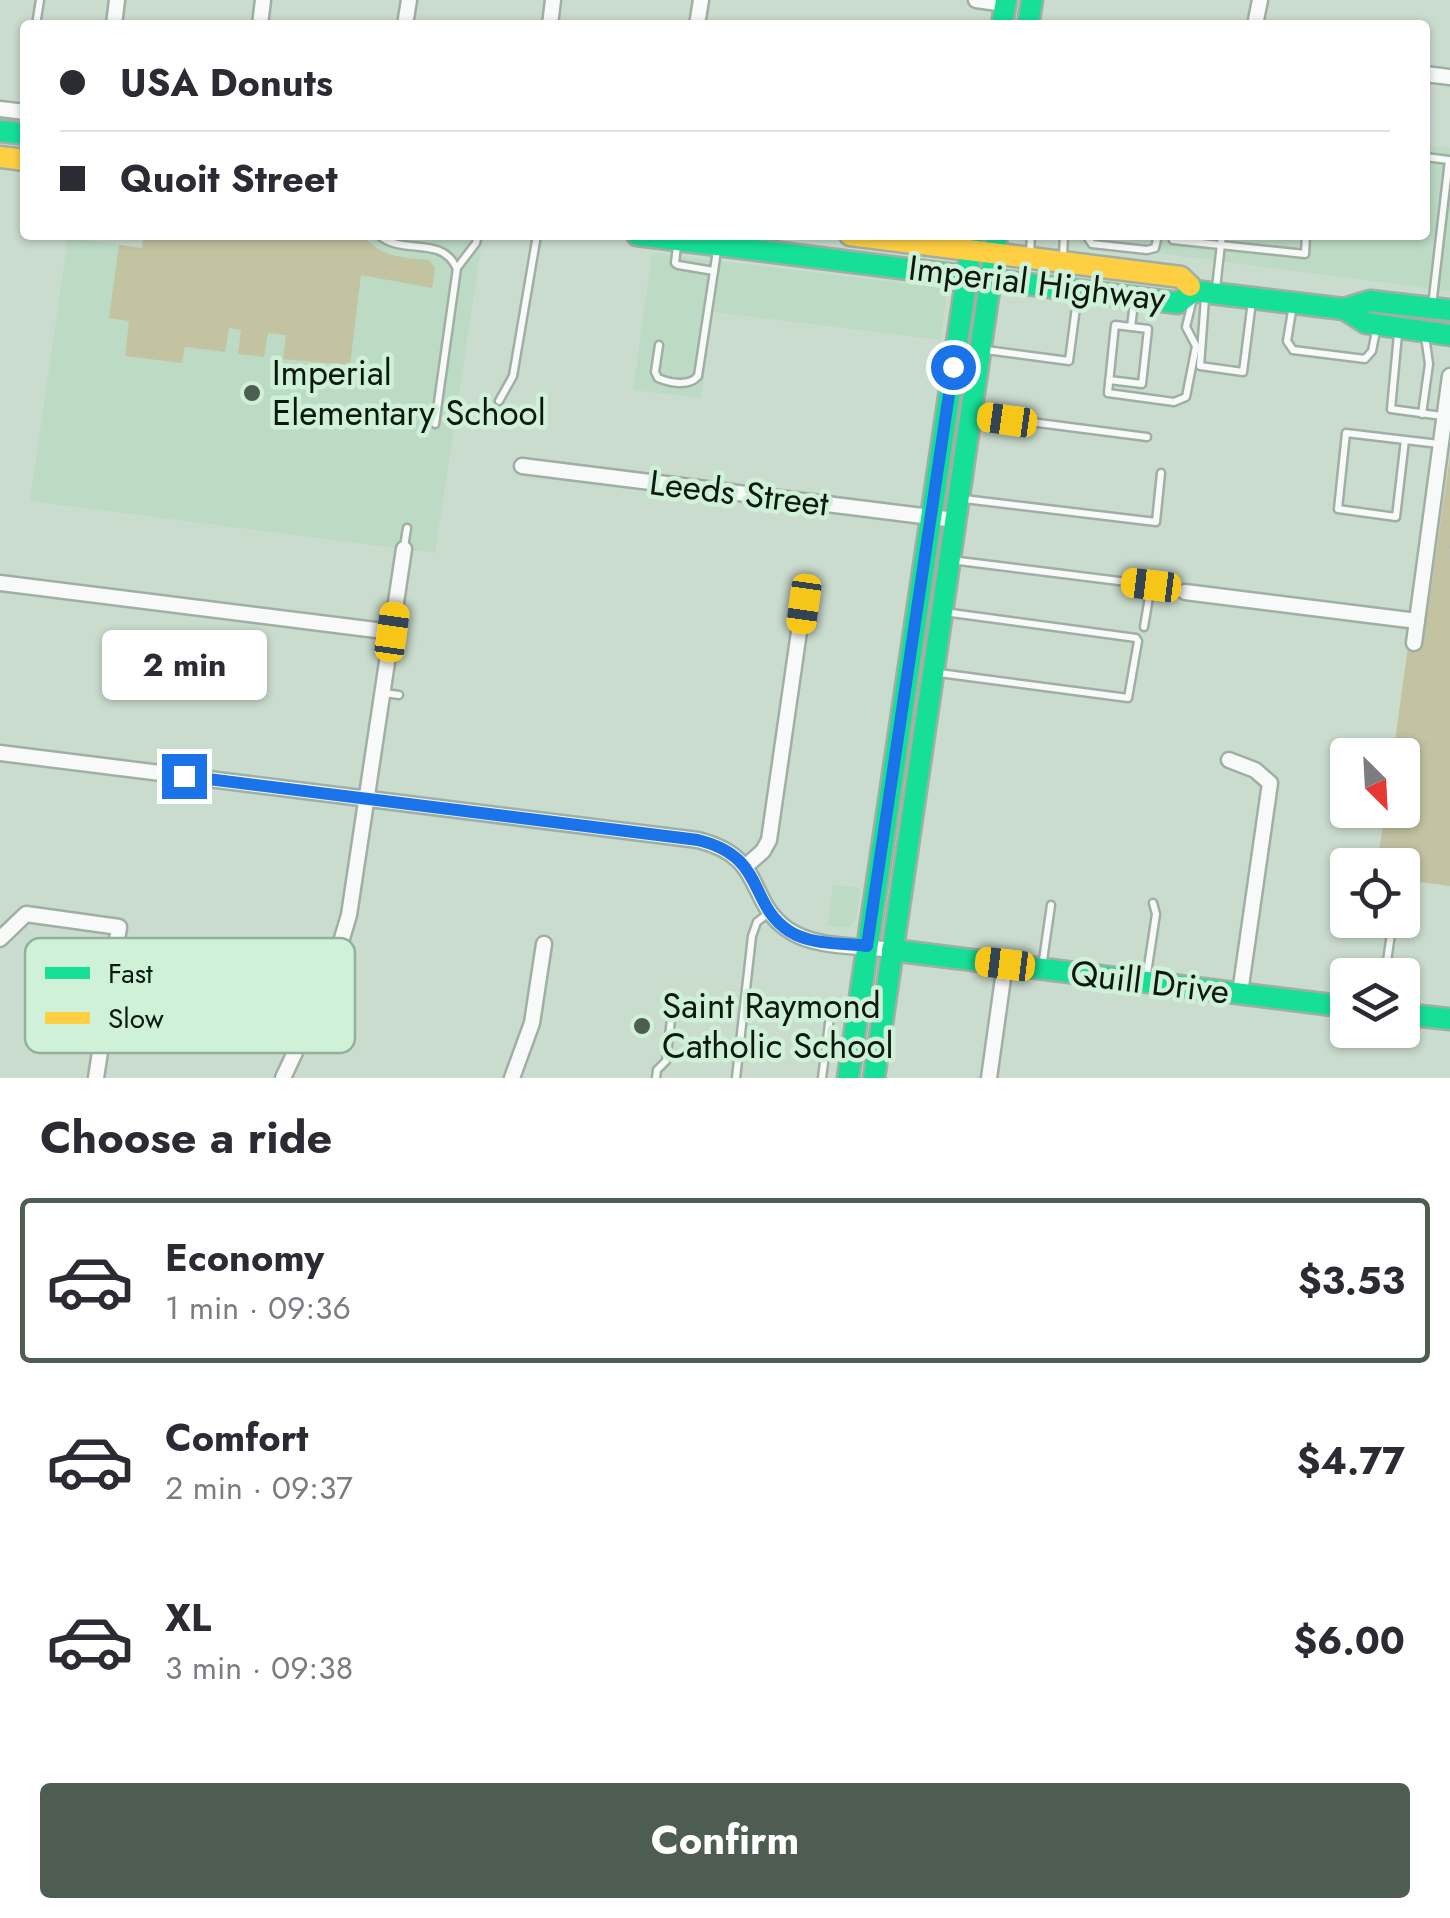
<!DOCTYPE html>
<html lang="en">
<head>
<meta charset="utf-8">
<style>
  body { margin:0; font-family:Jost,sans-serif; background:#f7f7f7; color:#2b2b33; height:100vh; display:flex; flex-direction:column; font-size:38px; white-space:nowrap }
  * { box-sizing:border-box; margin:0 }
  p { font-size:32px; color:#7c7c81 }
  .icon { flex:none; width:55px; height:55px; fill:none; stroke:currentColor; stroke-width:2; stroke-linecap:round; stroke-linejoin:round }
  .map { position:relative; height:1078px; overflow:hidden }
  .panel { display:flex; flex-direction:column; background:#fff; flex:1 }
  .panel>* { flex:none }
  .banner { position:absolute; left:20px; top:20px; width:1410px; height:220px; border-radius:10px; box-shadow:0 2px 8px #0004; display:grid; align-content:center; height:220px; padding:0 40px; background:#fff }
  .needle { width:65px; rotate:156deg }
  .buttons { position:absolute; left:1330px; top:738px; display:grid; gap:20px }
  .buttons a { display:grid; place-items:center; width:90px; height:90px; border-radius:10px; background:#fff; box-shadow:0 2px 8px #0004; font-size:50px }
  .end { position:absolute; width:45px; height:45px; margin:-22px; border:12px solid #1a73e8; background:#fff; box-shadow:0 0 0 5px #fff }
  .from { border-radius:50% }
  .bubble { position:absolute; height:70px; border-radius:10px; background:#fff; box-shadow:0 2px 8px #0004; font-size:32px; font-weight:700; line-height:70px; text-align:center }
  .car { position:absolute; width:30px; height:60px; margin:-30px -15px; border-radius:12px; box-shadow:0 0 8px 2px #0007; background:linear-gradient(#f5c518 24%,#345 0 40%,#f5c518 0 76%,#345 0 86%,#f5c518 0) }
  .banner b { display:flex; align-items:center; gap:35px; height:95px; font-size:38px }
  .banner b+b { border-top:2px solid #e1e1e2 }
  .banner i { width:25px; height:25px; background:#2b2b33 }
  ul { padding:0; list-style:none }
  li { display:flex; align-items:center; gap:30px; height:165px; margin:0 20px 15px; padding:0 20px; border:5px solid transparent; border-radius:10px }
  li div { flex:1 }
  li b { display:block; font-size:38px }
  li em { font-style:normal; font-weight:700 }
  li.current { border-color:#4e5d52 }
  li>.icon { width:90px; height:90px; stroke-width:1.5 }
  h2 { padding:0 40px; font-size:45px; line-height:120px }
  .cta { display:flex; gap:20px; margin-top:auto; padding:20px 40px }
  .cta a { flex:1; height:115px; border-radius:10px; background:#4e5d52; color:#fff; font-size:40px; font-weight:700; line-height:115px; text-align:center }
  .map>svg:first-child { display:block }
</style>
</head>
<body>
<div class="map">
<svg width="1450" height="1078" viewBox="0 0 1450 1078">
  <rect width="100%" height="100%" fill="#cadcce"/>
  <!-- built -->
  <g fill="#bcdac4">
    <path d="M 1425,145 L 1450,148 L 1450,291 L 1018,235 L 1425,235 Z"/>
    <path d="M 144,235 L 483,235 L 435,553 L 30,501 L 68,238 L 141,248 Z"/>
    <path d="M 652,253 L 943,288 L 947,295 L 940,340 L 713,312 L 701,398 L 633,390 Z"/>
    <path d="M 833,885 L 860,888 L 856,919 L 849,927 L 828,926 Z"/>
  </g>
  <!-- green -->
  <g fill="#c3c3a2">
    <path d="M 144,235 L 363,235 C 379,257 404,258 429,260 L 435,268 L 432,288 L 361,275 L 350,365 L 283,359 L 286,335 L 268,333 L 264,357 L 238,354 L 241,330 L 229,328 L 225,352 L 185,347 L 182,363 L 125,356 L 129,321 L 109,318 L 119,245 L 142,248 Z"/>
    <path d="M 1450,456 L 1450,886 L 1403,880 L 1402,865 L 1377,865 L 1385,810 L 1402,810 L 1402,755 L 1393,755 L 1408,647 L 1422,648 Z"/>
  </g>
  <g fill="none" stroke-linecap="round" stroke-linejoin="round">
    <defs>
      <g id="lane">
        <path d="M 36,25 L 40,0"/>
        <path d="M 1425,157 L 1449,160 L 1432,306"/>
        <path d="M 379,235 C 402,256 441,235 456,267"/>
        <path d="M 1086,235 L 1092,244 L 1147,250 L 1155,248 L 1158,235"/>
        <path d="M 1173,235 L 1173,240 L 1305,254 L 1306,235"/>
        <path d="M 677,246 L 675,263 L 678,265 L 714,271 L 717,250"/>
        <path d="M 1030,254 L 1031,235"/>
        <path d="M 1063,257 L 1064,235"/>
        <path d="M 1216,288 L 1222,235"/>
        <path d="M 1205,298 L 1200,366 L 1243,372 L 1252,301"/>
        <path d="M 1293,305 L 1287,341 L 1293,350 L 1365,359 L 1372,351 L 1376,331"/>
        <path d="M 1131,327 L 1134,303"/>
        <path d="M 1398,334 L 1391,409 L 1442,416"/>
        <path d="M 659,345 L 655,372 L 658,378 C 670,383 689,387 698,376 L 714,271"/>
        <path d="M 986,350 L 1069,361 L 1078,292"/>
        <path d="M 1109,380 L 1142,384 L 1148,329 L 1115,325 L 1108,393 L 1174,402 L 1186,397 L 1196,346 L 1186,327 L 1193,298"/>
        <path d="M 499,401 L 513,376 L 537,235"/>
        <path d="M 1422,414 L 1429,364 L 1425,336"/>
        <path d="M 976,415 L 1147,437"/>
        <path d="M 435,424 L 457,268 L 476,243 L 478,235"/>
        <path d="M 1405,440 L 1396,517 L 1338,509 L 1346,433 L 1439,444"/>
        <path d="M 964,499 L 1156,522 L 1161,473"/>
        <path d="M 404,547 L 407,528"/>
        <path d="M 951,560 L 1151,585 L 1144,627"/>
        <path d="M 939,673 L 1128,698 L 1138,641 L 1136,638 L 944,612"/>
        <path d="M 384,693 L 399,695"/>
        <path d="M 1042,967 L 1051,905"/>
        <path d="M 1385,975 L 1393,920"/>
        <path d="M 1146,980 L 1156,914 L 1153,903"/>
        <path d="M 825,1053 L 850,1056"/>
        <path d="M 656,1078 L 657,1070 L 666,1061 L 674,995"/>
        <path d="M 736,1078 L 752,936 L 757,922 L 770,912"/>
        <path d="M 822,1078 L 830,1016"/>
      </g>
      <g id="street">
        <path d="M 976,0 L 1005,4"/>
        <path d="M 114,25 L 117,0"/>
        <path d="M 260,25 L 263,0"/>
        <path d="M 405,25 L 409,0"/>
        <path d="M 550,25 L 553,0"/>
        <path d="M 697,25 L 701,0"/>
        <path d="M 1255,25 L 1260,0"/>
        <path d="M 1425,74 L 1450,77"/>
        <path d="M 0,109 L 25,112"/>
        <path d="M 522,466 L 955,520"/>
        <path d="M 0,583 L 392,632"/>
        <path d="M 1185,592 L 1417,621"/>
        <path d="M 1414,643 L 1450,376"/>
        <path d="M 0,753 L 698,840 C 766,857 746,900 787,929 C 814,949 861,945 892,950"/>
        <path d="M 1229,760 L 1255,770 L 1270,783 L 1240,993"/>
        <path d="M 746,866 L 763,851 L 769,840 L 803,604"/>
        <path d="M 0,939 L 26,914 L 119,927 L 96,1078"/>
        <path d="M 283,1078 L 331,975 L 349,915 L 404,549"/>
        <path d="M 512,1078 L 532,1023 L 544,944"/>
        <path d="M 989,1078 L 1005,964"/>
      </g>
      <g id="fast">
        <path d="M 1002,25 L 1006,0"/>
        <path d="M 1028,25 L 1032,0"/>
        <path d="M 0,131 L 25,134"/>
        <path d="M 637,235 L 1178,303 L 1194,291"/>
        <path d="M 1190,286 L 1194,291 L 1344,309 L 1370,301 L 1450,310"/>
        <path d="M 1344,309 L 1366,323 L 1450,335"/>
        <path d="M 892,950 L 1348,1007"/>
        <path d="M 1402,1014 L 1450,1019"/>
        <path d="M 848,1078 L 973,235"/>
        <path d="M 874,1078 L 997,235"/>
      </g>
      <g id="slow">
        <path d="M 0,157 L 25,160"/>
        <path d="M 850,235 L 1181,277 L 1190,286"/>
      </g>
    </defs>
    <!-- lane casing -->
    <use href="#lane" stroke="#a0afa4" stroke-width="11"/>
    <!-- street casing -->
    <use href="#street" stroke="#a0afa4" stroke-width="19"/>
    <!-- fast casing -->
    <use href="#fast" stroke="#a0afa4" stroke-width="25"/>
    <!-- slow casing -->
    <use href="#slow" stroke="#a0afa4" stroke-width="25"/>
    <!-- path -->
    <g stroke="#b6beb8" stroke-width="2.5" stroke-dasharray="2.5 8" stroke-linecap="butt">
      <path d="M 1450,546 L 1444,571 L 1450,585"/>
      <path d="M 1403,740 L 1450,747"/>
      <path d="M 1398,755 L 1414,660 L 1424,656 L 1450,660"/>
      <path d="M 1383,865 L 1391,810"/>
      <path d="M 1402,875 L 1450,885"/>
    </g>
    <!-- lane -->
    <use href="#lane" stroke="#f7faf8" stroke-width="6"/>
    <!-- street -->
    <use href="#street" stroke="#f7faf8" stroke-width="14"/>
    <!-- fast -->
    <use href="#fast" stroke="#16e098" stroke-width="20"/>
    <!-- slow -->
    <use href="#slow" stroke="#ffcf43" stroke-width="20"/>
  </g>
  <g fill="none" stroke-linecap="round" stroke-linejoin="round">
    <!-- route -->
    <path stroke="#1a73e8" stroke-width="12" d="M 184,776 L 698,840 C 767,857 747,903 789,931 C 810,945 843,943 867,946 L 953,367"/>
  </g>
  <!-- markers -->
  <g fill="#4e5d52" stroke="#cef1d7" stroke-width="4">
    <circle cx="252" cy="393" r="10"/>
    <circle cx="642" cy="1026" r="10"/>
  </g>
  <g text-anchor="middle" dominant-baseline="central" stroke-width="9" stroke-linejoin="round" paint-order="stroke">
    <!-- street labels -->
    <g font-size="35" fill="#0c1810" stroke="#cef1d7">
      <text transform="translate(1037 283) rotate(7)">Imperial Highway</text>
      <text transform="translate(739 493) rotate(7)">Leeds Street</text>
      <text transform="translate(1150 982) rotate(7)">Quill Drive</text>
    </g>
    <!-- poi labels -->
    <g font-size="35" fill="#0c1810" stroke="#cef1d7" text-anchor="start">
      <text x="272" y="373">Imperial<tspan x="272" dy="40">Elementary School</tspan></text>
      <text x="662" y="1006">Saint Raymond<tspan x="662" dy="40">Catholic School</tspan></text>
    </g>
  </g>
  <!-- legend -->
  <rect x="25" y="938" width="330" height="115" rx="15" fill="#cef1d7" stroke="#94b09b" stroke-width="2.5"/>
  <rect x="45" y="967" width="45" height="12" fill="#16e098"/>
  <rect x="45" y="1012" width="45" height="12" fill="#ffcf43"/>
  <g font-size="28" fill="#0c1810">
    <text x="108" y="983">Fast</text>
    <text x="108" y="1028">Slow</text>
  </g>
</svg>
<div class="buttons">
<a><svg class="needle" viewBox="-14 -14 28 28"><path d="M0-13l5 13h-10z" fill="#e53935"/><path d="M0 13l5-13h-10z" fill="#7c7c81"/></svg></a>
<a><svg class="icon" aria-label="locate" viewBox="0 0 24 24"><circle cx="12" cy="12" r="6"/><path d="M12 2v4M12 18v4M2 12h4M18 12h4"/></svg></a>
<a><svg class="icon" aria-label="layers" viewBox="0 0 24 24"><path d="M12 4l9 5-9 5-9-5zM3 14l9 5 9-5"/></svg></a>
</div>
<i class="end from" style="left:953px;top:367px"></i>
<i class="end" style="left:184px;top:776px"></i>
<div class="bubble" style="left:102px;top:630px;width:165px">2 min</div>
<i class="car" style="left:1007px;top:420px;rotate:278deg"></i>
<i class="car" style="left:1151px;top:585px;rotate:277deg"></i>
<i class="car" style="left:804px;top:604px;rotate:188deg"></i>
<i class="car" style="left:392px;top:632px;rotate:8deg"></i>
<i class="car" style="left:1005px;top:964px;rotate:277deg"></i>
<div class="banner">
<b><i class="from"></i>USA Donuts</b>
<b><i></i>Quoit Street</b>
</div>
</div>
<section class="panel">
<h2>Choose a ride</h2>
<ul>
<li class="current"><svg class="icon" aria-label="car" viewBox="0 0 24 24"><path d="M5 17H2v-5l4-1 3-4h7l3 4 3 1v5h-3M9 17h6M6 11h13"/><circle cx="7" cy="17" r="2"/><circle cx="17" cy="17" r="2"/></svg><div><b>Economy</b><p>1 min · 09:36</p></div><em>$3.53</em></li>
<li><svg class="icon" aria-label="car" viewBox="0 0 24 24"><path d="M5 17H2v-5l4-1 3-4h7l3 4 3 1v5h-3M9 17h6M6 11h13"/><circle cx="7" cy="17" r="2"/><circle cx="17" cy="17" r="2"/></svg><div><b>Comfort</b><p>2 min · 09:37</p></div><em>$4.77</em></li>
<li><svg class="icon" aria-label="car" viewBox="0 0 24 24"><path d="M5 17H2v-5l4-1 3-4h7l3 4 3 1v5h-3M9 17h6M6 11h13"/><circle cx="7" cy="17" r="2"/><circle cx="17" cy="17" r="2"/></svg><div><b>XL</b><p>3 min · 09:38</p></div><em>$6.00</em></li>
</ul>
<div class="cta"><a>Confirm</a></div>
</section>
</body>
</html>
